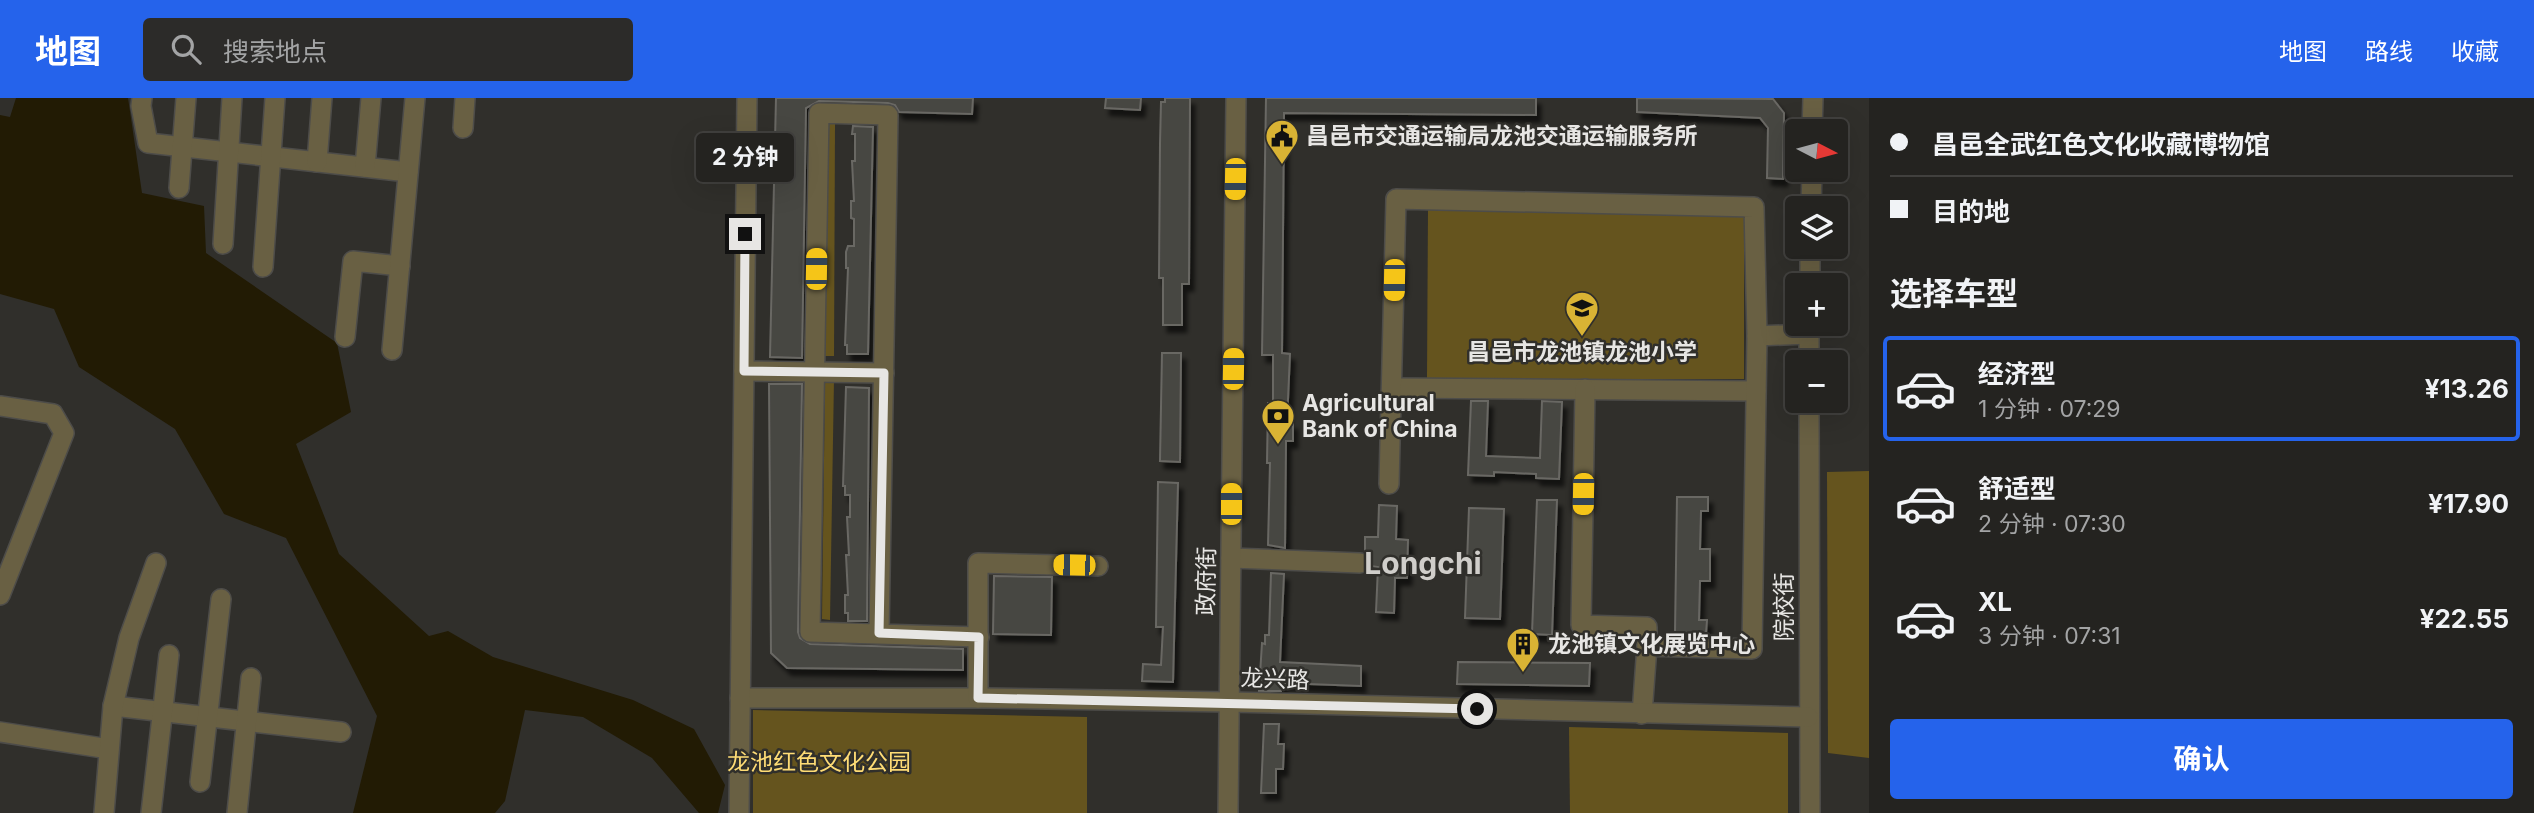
<!DOCTYPE html>
<html lang="zh">
<head>
<meta charset="utf-8">
<style>
  body { margin:0; font-family:Inter,"Noto Sans SC",sans-serif; background:#2c2b29; color:#f1f3f6; height:100vh; display:flex; flex-direction:column; font-size:26px; white-space:nowrap }
  * { box-sizing:border-box; margin:0 }
  p { font-size:23px; color:#a3a4a5 }
  .icon { flex:none; width:38px; height:38px; fill:none; stroke:currentColor; stroke-width:2; stroke-linecap:round; stroke-linejoin:round }
  .map { position:relative; flex:1; overflow:hidden }
  .details { display:flex; flex-direction:column; background:#242320; width:665px }
  .details>* { flex:none }
  .hud { display:grid; align-content:center; height:154px; padding:0 21px; background:#242320 }
  .needle { width:46px; rotate:96deg }
  .tools { position:absolute; left:1785px; top:21px; display:grid; gap:14px }
  .tools a { display:grid; place-items:center; width:63px; height:63px; border-radius:7px; background:#242320; box-shadow:0 7px 28px #0002,0 0 0 2px #41403e; font-size:35px }
  .end { position:absolute; width:32px; height:32px; margin:-16px; border:9px solid #e7e6e4; background:#111; box-shadow:0 0 0 4px #111 }
  .from { border-radius:50% }
  .bubble { position:absolute; height:49px; border-radius:7px; background:#242320; box-shadow:0 7px 28px #0002,0 0 0 2px #41403e; font-size:23px; font-weight:700; line-height:49px; text-align:center }
  .car { position:absolute; width:21px; height:42px; margin:-21px -10px; border-radius:9px; box-shadow:0 0 5px 2px #0007; background:linear-gradient(#f5c518 24%,#345 0 40%,#f5c518 0 76%,#345 0 86%,#f5c518 0) }
  .hud b { display:flex; align-items:center; gap:24px; height:66px; font-size:26px }
  .hud b+b { border-top:2px solid #41403e }
  .hud i { width:18px; height:18px; background:#f1f3f6 }
  ul { padding:0; list-style:none }
  li { display:flex; align-items:center; gap:21px; height:105px; margin:0 14px 10px; padding:0 7px; border:4px solid transparent; border-radius:7px }
  li div { flex:1 }
  li b { display:block; font-size:26px }
  li em { font-style:normal; font-weight:700 }
  li.selected { border-color:#2563eb }
  li>.icon { width:63px; height:63px; stroke-width:1.5 }
  h2 { padding:0 21px; font-size:32px; line-height:84px }
  .cta { display:flex; gap:14px; margin-top:auto; padding:14px 21px }
  .cta a { flex:1; height:80px; border-radius:7px; background:#2563eb; color:#fff; font-size:28px; font-weight:700; line-height:80px; text-align:center }
  header { display:flex; align-items:center; gap:42px; box-sizing:border-box; height:98px; padding:0 35px; background:#2563eb; color:#fff }
  header strong { font-size:33px }
  nav { display:flex; gap:38px; margin-inline-start:auto; font-size:24px }
  .search { width:490px; height:63px; background:#2c2b29; display:flex; align-items:center; gap:18px; box-sizing:border-box; padding:0 24px; border-radius:7px; color:#a3a4a5; font-size:26px }
  main { display:flex; flex:1; min-height:0 }
  .map>svg:first-child { display:block }
</style>
</head>
<body>
<header>
<strong>地图</strong>
<div class="search"><svg class="icon" aria-label="search" viewBox="0 0 24 24"><circle cx="10" cy="10" r="6"/><path d="M15 15l6 6"/></svg>搜索地点</div>
<nav><a>地图</a><a>路线</a><a>收藏</a></nav>
</header>
<main>
<div class="map">
<svg width="1869" height="715" viewBox="0 0 1869 715">
  <defs>
    <filter id="shadow"><feDropShadow dx="4.5" dy="7" stdDeviation="2" flood-color="#0009"/></filter>
  </defs>
  <rect width="100%" height="100%" fill="#302f2b"/>
  <!-- green -->
  <g fill="#65541e">
    <path d="M 825,25 L 835,25 L 834,258 L 824,258 Z"/>
    <path d="M 1428,112 L 1744,115 L 1744,281 L 1427,281 Z"/>
    <path d="M 825,281 L 834,281 L 830,522 L 822,521 Z"/>
    <path d="M 1869,373 L 1869,660 L 1828,655 L 1827,374 Z"/>
    <path d="M 753,612 L 1087,619 L 1087,715 L 753,715 Z"/>
    <path d="M 1569,629 L 1788,635 L 1788,715 L 1570,715 Z"/>
  </g>
  <!-- water -->
  <path fill="#221b04" d="M 16,0 L 128,0 L 142,95 L 204,108 L 206,155 L 337,245 L 351,314 L 296,346 L 339,456 L 429,538 L 448,533 L 493,559 L 633,602 L 694,631 L 725,687 L 718,715 L 699,715 L 652,660 L 583,619 L 525,612 L 505,703 L 495,715 L 353,715 L 377,618 L 286,440 L 224,416 L 175,331 L 79,269 L 54,211 L 0,196 L 0,17 L 10,19 Z"/>
  <!-- building -->
  <g fill="#474642" stroke="#696864" stroke-width="2" filter="url(#shadow)">
    <path d="M 776,0 L 973,0 L 972,16 L 899,14 L 895,7 L 888,5 L 819,3 L 806,10 L 802,260 L 770,259 Z"/>
    <path d="M 1106,0 L 1141,0 L 1140,12 L 1105,10 Z"/>
    <path d="M 1165,0 L 1190,0 L 1189,186 L 1182,186 L 1182,227 L 1163,227 L 1163,180 L 1159,180 L 1160,46 L 1161,4 L 1165,4 Z"/>
    <path d="M 1266,0 L 1536,0 L 1536,17 L 1284,15 L 1282,255 L 1290,256 L 1287,324 L 1293,325 L 1293,343 L 1286,343 L 1285,450 L 1268,447 L 1270,365 L 1267,365 L 1268,305 L 1273,305 L 1273,257 L 1262,257 Z"/>
    <path d="M 1637,0 L 1773,1 L 1784,15 L 1783,81 L 1767,80 L 1768,30 L 1760,20 L 1637,14 Z"/>
    <path d="M 853,28 L 873,29 L 868,256 L 847,256 L 847,247 L 845,247 L 848,170 L 846,170 L 846,154 L 848,148 L 854,148 L 854,121 L 851,120 L 851,103 L 854,103 L 852,63 L 855,63 L 855,36 L 852,36 Z"/>
    <path d="M 1162,255 L 1181,255 L 1180,364 L 1160,363 Z"/>
    <path d="M 769,286 L 802,286 L 798,534 L 800,540 L 810,546 L 963,551 L 963,572 L 787,570 L 771,555 Z"/>
    <path d="M 846,289 L 869,290 L 867,523 L 848,523 L 848,515 L 845,515 L 845,497 L 848,497 L 846,457 L 849,457 L 847,419 L 850,419 L 850,397 L 845,397 L 845,388 L 843,388 Z"/>
    <path d="M 1471,303 L 1488,303 L 1486,358 L 1540,360 L 1542,303 L 1562,304 L 1559,381 L 1536,380 L 1536,376 L 1494,374 L 1494,378 L 1468,377 Z"/>
    <path d="M 1158,384 L 1178,385 L 1173,584 L 1142,583 L 1143,566 L 1161,567 L 1163,529 L 1156,529 Z"/>
    <path d="M 1677,399 L 1708,399 L 1708,413 L 1701,413 L 1700,451 L 1710,451 L 1710,483 L 1700,483 L 1699,522 L 1707,522 L 1706,536 L 1675,535 Z"/>
    <path d="M 1537,402 L 1557,402 L 1552,537 L 1532,536 Z"/>
    <path d="M 1379,407 L 1397,408 L 1396,441 L 1408,442 L 1407,480 L 1395,480 L 1394,515 L 1376,514 L 1378,469 L 1371,468 L 1371,460 L 1365,454 L 1365,439 L 1378,439 Z"/>
    <path d="M 1469,410 L 1504,411 L 1500,521 L 1465,520 Z"/>
    <path d="M 1271,475 L 1284,476 L 1280,564 L 1361,568 L 1361,588 L 1282,585 L 1281,593 L 1259,593 L 1262,545 L 1265,546 L 1265,537 L 1269,537 Z"/>
    <path d="M 994,478 L 1052,479 L 1051,537 L 993,536 Z"/>
    <path d="M 1458,564 L 1590,565 L 1589,588 L 1457,586 Z"/>
    <path d="M 1264,626 L 1279,626 L 1278,646 L 1284,646 L 1283,671 L 1276,671 L 1276,695 L 1261,695 Z"/>
  </g>
  <g fill="none" stroke-linecap="round" stroke-linejoin="round">
    <defs>
      <g id="minor">
        <path d="M 142,0 L 141,8 L 148,45 L 408,74"/>
        <path d="M 463,30 L 465,0"/>
        <path d="M 1812,33 L 1813,0"/>
        <path d="M 317,64 L 322,0"/>
        <path d="M 365,69 L 371,0"/>
        <path d="M 179,90 L 186,0"/>
        <path d="M 1811,110 L 1812,72"/>
        <path d="M 223,146 L 232,0"/>
        <path d="M 263,169 L 275,0"/>
        <path d="M 1810,187 L 1810,149"/>
        <path d="M 1757,238 L 1809,236"/>
        <path d="M 345,239 L 353,163 L 400,168"/>
        <path d="M 392,252 L 415,0"/>
        <path d="M 1809,264 L 1809,226"/>
        <path d="M 744,273 L 884,275"/>
        <path d="M 1392,290 L 1756,293"/>
        <path d="M 1585,291 L 1581,527 L 1647,529 L 1647,548"/>
        <path d="M 1809,303 L 1810,715"/>
        <path d="M 0,308 L 53,316 L 64,335 L 0,497"/>
        <path d="M 1389,386 L 1396,101 L 1754,109 L 1757,238 L 1752,551 L 1647,548 L 1642,616"/>
        <path d="M 1231,460 L 1360,465"/>
        <path d="M 879,535 L 888,17 L 819,15 L 810,534 L 979,539"/>
        <path d="M 740,600 L 985,600 L 1229,604 L 1808,619"/>
        <path d="M 978,600 L 978,465 L 1098,468"/>
        <path d="M 113,608 L 341,634"/>
        <path d="M 0,634 L 109,651"/>
        <path d="M 200,684 L 221,501"/>
        <path d="M 104,715 L 113,608 L 129,540 L 156,465"/>
        <path d="M 151,715 L 169,557"/>
        <path d="M 237,715 L 251,580"/>
        <path d="M 739,715 L 747,0"/>
        <path d="M 1228,715 L 1236,0"/>
      </g>
    </defs>
    <!-- minor casing -->
    <use href="#minor" stroke="#4d4c49" stroke-width="22"/>
    <!-- minor -->
    <use href="#minor" stroke="#696043" stroke-width="19"/>
  </g>
  <g fill="none" stroke-linecap="round" stroke-linejoin="round">
    <!-- route -->
    <path stroke="#e7e6e4" stroke-width="9" d="M 745,136 L 744,273 L 884,275 L 879,535 L 979,539 L 978,600 L 1477,611"/>
  </g>
  <!-- icons -->
  <defs>
    <symbol id="civic-pin" viewBox="-11 -11 22 30"><path d="M0 17L-7.5 6A9.5 9.5 0 1 1 7.5 6Z" fill="#d9b334" stroke="#302f2b"/><path d="M-.6-6.5H3V-4.5H.6V-3L4-1V1h2V6H-6V1h2V-1L-.6-3ZM-1.2 2.5V6h2.4V2.5Z" fill="#111"/></symbol>
    <symbol id="school-pin" viewBox="-11 -11 22 30"><path d="M0 17L-7.5 6A9.5 9.5 0 1 1 7.5 6Z" fill="#d9b334" stroke="#302f2b"/><path d="M0-5L7-2L0 1L-7-2ZM-4 1L0 2.5L4 1V4Q0 6-4 4Z" fill="#111"/></symbol>
    <symbol id="bank-pin" viewBox="-11 -11 22 30"><path d="M0 17L-7.5 6A9.5 9.5 0 1 1 7.5 6Z" fill="#d9b334" stroke="#302f2b"/><path d="M-6-4H6V4H-6ZM0-2.3a2.3 2.3 0 1 0 0 4.6a2.3 2.3 0 1 0 0-4.6Z" fill="#111"/></symbol>
    <symbol id="building-pin" viewBox="-11 -11 22 30"><path d="M0 17L-7.5 6A9.5 9.5 0 1 1 7.5 6Z" fill="#d9b334" stroke="#302f2b"/><path d="M-4-6H4V6H1V3H-1V6H-4ZM-2.5-4.3h1.7v1.8h-1.7ZM.8-4.3h1.7v1.8H.8ZM-2.5-1h1.7V.8h-1.7ZM.8-1h1.7V.8H.8Z" fill="#111"/></symbol>
  </defs>
  <g fill-rule="evenodd">
    <use href="#civic-pin" x="1263" y="19" width="38" height="52"/>
    <use href="#school-pin" x="1563" y="191" width="38" height="52"/>
    <use href="#bank-pin" x="1259" y="299" width="38" height="52"/>
    <use href="#building-pin" x="1504" y="527" width="38" height="52"/>
  </g>
  <g text-anchor="middle" dominant-baseline="central" stroke-width="5" stroke-linejoin="round" paint-order="stroke">
    <!-- poi labels -->
    <g font-size="23" font-weight="bold" fill="#e7e6e4" stroke="#302f2b" text-anchor="start">
      <text x="1306" y="38">昌邑市交通运输局龙池交通运输服务所</text>
      <text x="1582" y="254" text-anchor="middle">昌邑市龙池镇龙池小学</text>
      <text x="1302" y="305">Agricultural<tspan x="1302" dy="26">Bank of China</tspan></text>
      <text x="1548" y="546">龙池镇文化展览中心</text>
    </g>
    <!-- street labels -->
    <g font-size="23" fill="#e7e6e4" stroke="#302f2b">
      <text transform="translate(1206 483) rotate(-89)">政府街</text>
      <text transform="translate(1784 509) rotate(-90)">院校街</text>
      <text transform="translate(1275 581) rotate(2)">龙兴路</text>
    </g>
    <!-- park labels -->
    <g font-size="23" fill="#fedc75" stroke="#302f2b">
      <text x="819" y="664">龙池红色文化公园</text>
    </g>
    <!-- district labels -->
    <g font-size="30" font-weight="bold" fill="#d0ceca" stroke="#302f2b">
      <text x="1423" y="465">Longchi</text>
    </g>
  </g>
</svg>
<div class="tools">
<a><svg class="needle" viewBox="-14 -14 28 28"><path d="M0-13l5 13h-10z" fill="#e53935"/><path d="M0 13l5-13h-10z" fill="#a3a4a5"/></svg></a>
<a><svg class="icon" aria-label="layers" viewBox="0 0 24 24"><path d="M12 4l9 5-9 5-9-5zM3 14l9 5 9-5"/></svg></a>
<a>+</a>
<a>−</a>
</div>
<i class="end from" style="left:1477px;top:611px"></i>
<i class="end" style="left:745px;top:136px"></i>
<div class="bubble" style="left:696px;top:35px;width:98px">2 分钟</div>
<i class="car" style="left:1235px;top:81px;rotate:181deg"></i>
<i class="car" style="left:816px;top:171px;rotate:1deg"></i>
<i class="car" style="left:1394px;top:182px;rotate:181deg"></i>
<i class="car" style="left:1233px;top:271px;rotate:1deg"></i>
<i class="car" style="left:1583px;top:396px;rotate:181deg"></i>
<i class="car" style="left:1231px;top:406px;rotate:0deg"></i>
<i class="car" style="left:1074px;top:467px;rotate:271deg"></i>
</div>
<section class="details">
<div class="hud">
<b><i class="from"></i>昌邑全武红色文化收藏博物馆</b>
<b><i></i>目的地</b>
</div>
<h2>选择车型</h2>
<ul>
<li class="selected"><svg class="icon" aria-label="car" viewBox="0 0 24 24"><path d="M5 17H2v-5l4-1 3-4h7l3 4 3 1v5h-3M9 17h6M6 11h13"/><circle cx="7" cy="17" r="2"/><circle cx="17" cy="17" r="2"/></svg><div><b>经济型</b><p>1 分钟 · 07:29</p></div><em>¥13.26</em></li>
<li><svg class="icon" aria-label="car" viewBox="0 0 24 24"><path d="M5 17H2v-5l4-1 3-4h7l3 4 3 1v5h-3M9 17h6M6 11h13"/><circle cx="7" cy="17" r="2"/><circle cx="17" cy="17" r="2"/></svg><div><b>舒适型</b><p>2 分钟 · 07:30</p></div><em>¥17.90</em></li>
<li><svg class="icon" aria-label="car" viewBox="0 0 24 24"><path d="M5 17H2v-5l4-1 3-4h7l3 4 3 1v5h-3M9 17h6M6 11h13"/><circle cx="7" cy="17" r="2"/><circle cx="17" cy="17" r="2"/></svg><div><b>XL</b><p>3 分钟 · 07:31</p></div><em>¥22.55</em></li>
</ul>
<div class="cta"><a>确认</a></div>
</section>
</main>
</body>
</html>
